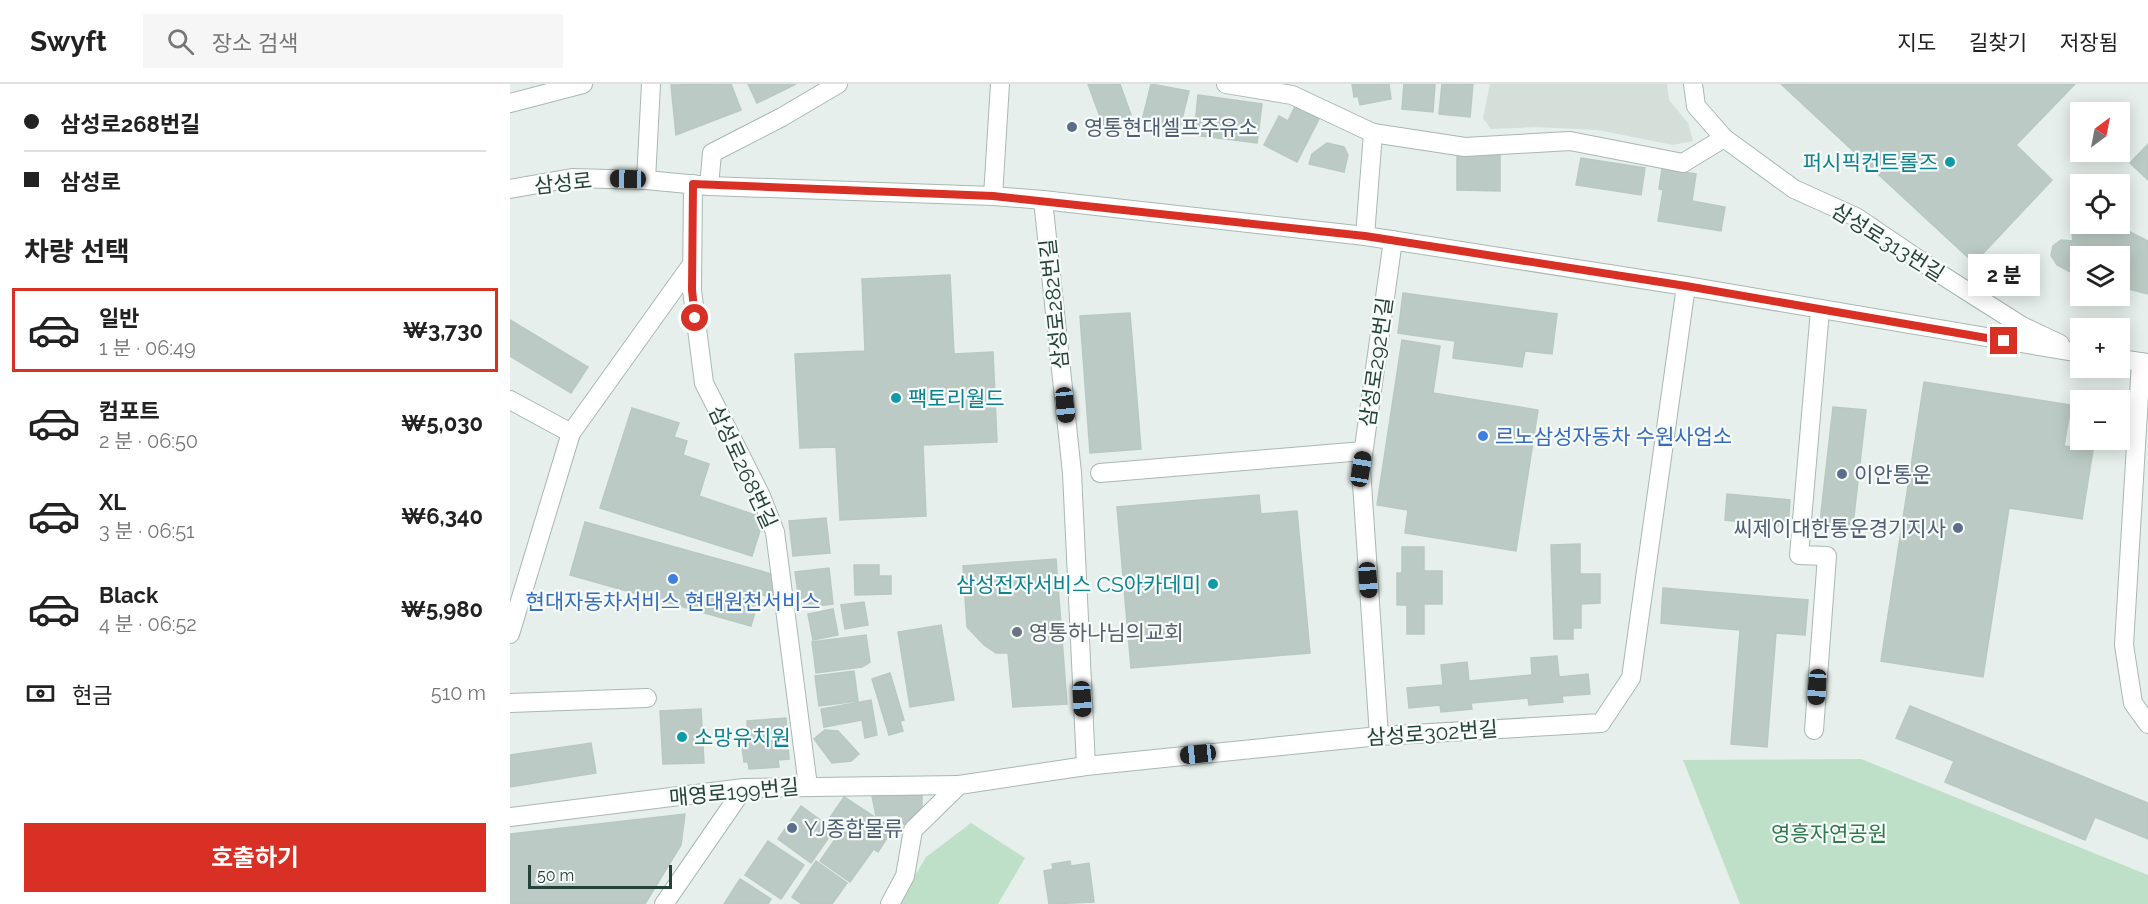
<!DOCTYPE html>
<html lang="ko">
<head>
<meta charset="utf-8">
<style>
  body { margin:0; font-family:Raleway,"Noto Sans KR",sans-serif; background:#f6f6f6; color:#222; height:100vh; display:flex; flex-direction:column; font-size:22px; white-space:nowrap }
  * { box-sizing:border-box; margin:0 }
  p { font-size:20px; color:#767676 }
  .icon { flex:none; width:33px; height:33px; fill:none; stroke:currentColor; stroke-width:2; stroke-linecap:round; stroke-linejoin:round }
  .map { position:relative; flex:1; overflow:hidden }
  .details { display:flex; flex-direction:column; background:#fff; width:510px }
  .details>* { flex:none }
  .guide { display:grid; align-content:center; height:132px; padding:0 24px; background:#fff }
  .needle { width:39px; rotate:32deg }
  .controls { position:absolute; left:1560px; top:18px; display:grid; gap:12px }
  .controls a { display:grid; place-items:center; width:60px; height:60px; border-radius:0px; background:#fff; box-shadow:0 3px 15px #0003; font-size:30px }
  .scale { position:absolute; left:18px; bottom:15px; width:144px; box-sizing:border-box; padding-left:6px; border:3px solid #24423a; border-top:0; font-size:16px; line-height:21px; white-space:nowrap; color:#24423a; -webkit-text-stroke:4px #f7fbf9; paint-order:stroke }
  .end { position:absolute; width:27px; height:27px; margin:-14px; border:8px solid #d93025; background:#fff; box-shadow:0 0 0 3px #fff }
  .from { border-radius:50% }
  .bubble { position:absolute; height:42px; border-radius:0px; background:#fff; box-shadow:0 3px 15px #0003; font-size:20px; font-weight:700; line-height:42px; text-align:center }
  .car { position:absolute; width:18px; height:36px; margin:-18px -9px; border-radius:8px; box-shadow:0 0 4px 2px #0007; background:linear-gradient(#222 24%,#8ab4d8 0 40%,#222 0 76%,#8ab4d8 0 86%,#222 0) }
  .guide b { display:flex; align-items:center; gap:21px; height:57px; font-size:22px }
  .guide b+b { border-top:2px solid #e0e0e0 }
  .guide i { width:15px; height:15px; background:#222 }
  ul { padding:0; list-style:none }
  li { display:flex; align-items:center; gap:18px; height:84px; margin:0 12px 9px; padding:0 12px; border:3px solid transparent; border-radius:0px }
  li div { flex:1 }
  li b { display:block; font-size:22px }
  li em { font-style:normal; font-weight:700 }
  li.on { border-color:#d93025 }
  li>.icon { width:54px; height:54px; stroke-width:1.5 }
  h2 { padding:0 24px; font-size:27px; line-height:72px }
  .pay { display:flex; align-items:center; gap:15px; height:66px; padding:0 24px; font-size:22px }
  .pay p { margin-inline-start:auto }
  .button { display:flex; gap:12px; margin-top:auto; padding:12px 24px }
  .button a { flex:1; height:69px; border-radius:0px; background:#d93025; color:#fff; font-size:24px; font-weight:700; line-height:69px; text-align:center }
  header { display:flex; align-items:center; gap:36px; box-sizing:border-box; height:84px; padding:0 30px; background:#fff; border-bottom:2px solid #e0e0e0 }
  header strong { font-size:28px }
  nav { display:flex; gap:33px; margin-inline-start:auto; font-size:21px }
  .search { width:420px; height:54px; background:#f6f6f6; display:flex; align-items:center; gap:15px; box-sizing:border-box; padding:0 21px; border-radius:0px; color:#767676; font-size:22px }
  main { display:flex; flex:1; min-height:0 }
  .map>svg:first-child { display:block }
</style>
</head>
<body>
<header>
<strong>Swyft</strong>
<div class="search"><svg class="icon" aria-label="search" viewBox="0 0 24 24"><circle cx="10" cy="10" r="6"/><path d="M15 15l6 6"/></svg>장소 검색</div>
<nav><a>지도</a><a>길찾기</a><a>저장됨</a></nav>
</header>
<main>
<section class="details">
<div class="guide">
<b><i class="from"></i>삼성로268번길</b>
<b><i></i>삼성로</b>
</div>
<h2>차량 선택</h2>
<ul>
<li class="on"><svg class="icon" aria-label="car" viewBox="0 0 24 24"><path d="M5 17H2v-5l4-1 3-4h7l3 4 3 1v5h-3M9 17h6M6 11h13"/><circle cx="7" cy="17" r="2"/><circle cx="17" cy="17" r="2"/></svg><div><b>일반</b><p>1 분 · 06:49</p></div><em>₩3,730</em></li>
<li><svg class="icon" aria-label="car" viewBox="0 0 24 24"><path d="M5 17H2v-5l4-1 3-4h7l3 4 3 1v5h-3M9 17h6M6 11h13"/><circle cx="7" cy="17" r="2"/><circle cx="17" cy="17" r="2"/></svg><div><b>컴포트</b><p>2 분 · 06:50</p></div><em>₩5,030</em></li>
<li><svg class="icon" aria-label="car" viewBox="0 0 24 24"><path d="M5 17H2v-5l4-1 3-4h7l3 4 3 1v5h-3M9 17h6M6 11h13"/><circle cx="7" cy="17" r="2"/><circle cx="17" cy="17" r="2"/></svg><div><b>XL</b><p>3 분 · 06:51</p></div><em>₩6,340</em></li>
<li><svg class="icon" aria-label="car" viewBox="0 0 24 24"><path d="M5 17H2v-5l4-1 3-4h7l3 4 3 1v5h-3M9 17h6M6 11h13"/><circle cx="7" cy="17" r="2"/><circle cx="17" cy="17" r="2"/></svg><div><b>Black</b><p>4 분 · 06:52</p></div><em>₩5,980</em></li>
</ul>
<div class="pay"><svg class="icon" aria-label="cash" viewBox="0 0 24 24"><path d="M3 7h18v10H3z"/><circle cx="12" cy="12" r="2"/></svg>현금<p>510 m</p></div>
<div class="button"><a>호출하기</a></div>
</section>
<div class="map">
<svg width="1638" height="820" viewBox="0 0 1638 820">
  <rect width="100%" height="100%" fill="#e6efeb"/>
  <!-- built -->
  <path fill="#d4dfda" d="M 980,0 L 1157,0 L 1159,16 L 1178,39 L 1183,57 L 1163,61 L 1088,46 L 1025,43 L 981,45 L 973,34 Z"/>
  <!-- green -->
  <g fill="#bfe0c8">
    <path d="M 1351,675 L 1638,791 L 1638,820 L 1230,820 L 1173,676 Z"/>
    <path d="M 461,739 L 515,774 L 488,820 L 388,820 L 416,773 Z"/>
  </g>
  <!-- building -->
  <g fill="#bbcac4" stroke="#b8c9c2" stroke-width="1.5">
    <path d="M 221,0 L 231,26 L 166,51 L 161,1 Z"/>
    <path d="M 238,0 L 286,0 L 247,19 Z"/>
    <path d="M 578,0 L 610,0 L 621,31 L 593,41 Z"/>
    <path d="M 641,0 L 679,7 L 669,47 L 632,37 Z"/>
    <path d="M 842,0 L 879,0 L 881,15 L 850,21 L 848,12 L 844,13 Z"/>
    <path d="M 894,0 L 925,0 L 923,28 L 892,25 Z"/>
    <path d="M 932,0 L 963,0 L 960,33 L 929,30 Z"/>
    <path d="M 1271,0 L 1565,0 L 1506,61 L 1542,96 L 1464,179 Z"/>
    <path d="M 688,11 L 752,20 L 747,59 L 684,51 Z"/>
    <path d="M 788,16 L 812,29 L 787,78 L 754,61 L 769,32 L 778,37 Z"/>
    <path d="M 817,59 L 834,63 L 838,71 L 834,88 L 799,80 L 802,70 Z"/>
    <path d="M 1638,60 L 1638,96 L 1620,79 Z"/>
    <path d="M 947,67 L 990,67 L 990,107 L 947,106 Z"/>
    <path d="M 1071,74 L 1135,84 L 1131,111 L 1066,101 Z"/>
    <path d="M 1152,85 L 1186,90 L 1182,117 L 1215,123 L 1211,147 L 1148,137 L 1153,106 L 1149,105 Z"/>
    <path d="M 1570,129 L 1570,140 L 1610,139 L 1620,148 L 1638,157 L 1638,210 L 1610,203 L 1610,172 L 1570,172 L 1570,193 L 1547,181 L 1541,171 L 1543,162 L 1551,156 L 1563,157 L 1561,140 Z"/>
    <path d="M 440,191 L 444,270 L 483,268 L 487,358 L 413,361 L 416,432 L 330,436 L 326,363 L 290,364 L 285,270 L 355,267 L 352,195 Z"/>
    <path d="M 893,209 L 1047,230 L 1042,270 L 1015,267 L 1012,283 L 943,274 L 945,257 L 888,249 Z"/>
    <path d="M 620,229 L 631,365 L 580,369 L 570,232 Z"/>
    <path d="M 0,236 L 78,283 L 61,309 L 0,272 Z"/>
    <path d="M 892,256 L 930,262 L 923,309 L 1028,326 L 1006,467 L 895,449 L 898,426 L 867,421 Z"/>
    <path d="M 1414,298 L 1561,321 L 1554,362 L 1583,366 L 1572,435 L 1499,424 L 1473,593 L 1371,577 Z"/>
    <path d="M 1323,323 L 1356,326 L 1343,441 L 1310,438 Z"/>
    <path d="M 122,324 L 169,339 L 164,353 L 177,357 L 173,371 L 199,380 L 189,412 L 254,434 L 242,472 L 90,424 Z"/>
    <path d="M 1217,410 L 1280,416 L 1278,443 L 1215,436 Z"/>
    <path d="M 749,411 L 751,430 L 787,427 L 800,569 L 621,584 L 607,423 Z"/>
    <path d="M 316,434 L 320,469 L 283,472 L 279,437 Z"/>
    <path d="M 75,438 L 269,492 L 263,514 L 250,510 L 241,542 L 60,491 Z"/>
    <path d="M 1070,460 L 1070,490 L 1090,490 L 1090,519 L 1071,520 L 1071,544 L 1063,544 L 1063,555 L 1044,555 L 1041,461 Z"/>
    <path d="M 892,463 L 914,463 L 914,487 L 932,487 L 932,520 L 914,520 L 914,550 L 897,550 L 897,521 L 887,521 L 887,489 L 892,489 Z"/>
    <path d="M 546,475 L 557,620 L 503,623 L 498,569 L 486,569 L 474,561 L 457,543 L 453,482 Z"/>
    <path d="M 344,481 L 369,481 L 369,492 L 381,492 L 381,510 L 345,511 Z"/>
    <path d="M 319,484 L 323,520 L 290,524 L 285,488 Z"/>
    <path d="M 1153,504 L 1298,516 L 1295,551 L 1266,549 L 1257,663 L 1221,660 L 1230,546 L 1151,539 Z"/>
    <path d="M 354,518 L 358,541 L 335,545 L 331,521 Z"/>
    <path d="M 323,525 L 328,551 L 303,556 L 298,530 Z"/>
    <path d="M 431,541 L 444,616 L 400,623 L 388,548 Z"/>
    <path d="M 356,551 L 360,578 L 352,583 L 306,589 L 302,558 Z"/>
    <path d="M 1047,572 L 1049,593 L 1078,590 L 1080,610 L 1052,612 L 1053,618 L 1019,621 L 1018,614 L 961,619 L 962,625 L 931,628 L 930,621 L 899,624 L 897,604 L 933,601 L 931,581 L 957,578 L 959,597 L 1022,591 L 1021,574 Z"/>
    <path d="M 344,587 L 348,617 L 309,622 L 305,592 Z"/>
    <path d="M 380,589 L 394,636 L 390,637 L 393,647 L 379,651 L 362,595 Z"/>
    <path d="M 361,616 L 367,651 L 355,654 L 352,636 L 314,643 L 311,625 Z"/>
    <path d="M 1400,622 L 1638,719 L 1638,755 L 1585,733 L 1575,756 L 1435,698 L 1444,677 L 1386,654 Z"/>
    <path d="M 191,625 L 194,679 L 153,680 L 150,627 Z"/>
    <path d="M 276,634 L 279,675 L 268,676 L 269,683 L 239,685 L 238,678 L 234,678 L 231,655 L 238,654 L 237,637 Z"/>
    <path d="M 315,646 L 328,647 L 349,670 L 341,677 L 322,679 L 304,655 Z"/>
    <path d="M 81,659 L 86,689 L 0,703 L 0,671 Z"/>
    <path d="M 412,707 L 412,724 L 396,743 L 388,731 L 366,732 L 362,712 Z"/>
    <path d="M 334,713 L 383,745 L 368,768 L 319,735 Z"/>
    <path d="M 291,722 L 324,746 L 301,779 L 268,755 Z"/>
    <path d="M 175,730 L 171,761 L 135,820 L 0,820 L 0,750 Z"/>
    <path d="M 332,745 L 363,766 L 340,798 L 310,777 Z"/>
    <path d="M 258,757 L 294,781 L 271,815 L 235,791 Z"/>
    <path d="M 306,777 L 337,799 L 322,820 L 292,820 L 282,813 Z"/>
    <path d="M 560,777 L 561,782 L 579,779 L 584,818 L 539,820 L 534,787 L 543,785 L 542,780 Z"/>
    <path d="M 230,795 L 261,815 L 258,820 L 214,820 Z"/>
  </g>
  <g fill="none" stroke-linecap="round" stroke-linejoin="round">
    <defs>
      <g id="minor">
        <path d="M 716,0 L 782,11 L 863,49 L 955,63 L 1060,57 L 1173,79 L 1214,54"/>
        <path d="M 1183,0 L 1186,22 L 1214,54 L 1284,105 L 1346,133 L 1427,188 L 1512,242 L 1550,260"/>
        <path d="M 0,19 L 73,0"/>
        <path d="M 136,96 L 141,0"/>
        <path d="M 183,100 L 182,206 L 194,299 L 251,412 L 265,448 L 298,702"/>
        <path d="M 199,102 L 202,69 L 272,33 L 328,0"/>
        <path d="M 0,105 L 62,94 L 136,96 L 199,102 L 483,112 L 533,116 L 855,152 L 1176,202 L 1570,269"/>
        <path d="M 483,112 L 490,0"/>
        <path d="M 533,116 L 562,389 L 576,682"/>
        <path d="M 855,152 L 863,49"/>
        <path d="M 1610,275 L 1638,279"/>
        <path d="M 1631,278 L 1614,561 L 1623,619 L 1638,640"/>
        <path d="M 0,316 L 61,349"/>
        <path d="M 590,389 L 853,367"/>
        <path d="M 0,550 L 61,349 L 182,180"/>
        <path d="M 0,619 L 137,614"/>
        <path d="M 1304,646 L 1317,472 L 1289,471 L 1310,226"/>
        <path d="M 869,652 L 851,385 L 883,156"/>
        <path d="M 0,733 L 234,704 L 449,701"/>
        <path d="M 154,820 L 234,704"/>
        <path d="M 380,820 L 395,792 L 403,746 L 449,701 L 576,682 L 869,652 L 1091,639 L 1121,594 L 1176,202"/>
      </g>
    </defs>
    <!-- minor casing -->
    <use href="#minor" stroke="#a8b8b2" stroke-width="20"/>
    <!-- minor -->
    <use href="#minor" stroke="#fff" stroke-width="18"/>
  </g>
  <g fill="none" stroke-linecap="round" stroke-linejoin="round">
    <!-- route -->
    <path stroke="#d93025" stroke-width="8" d="M 185,234 L 182,206 L 183,100 L 483,112 L 855,152 L 1176,202 L 1494,257"/>
  </g>
  <!-- markers -->
  <g fill="#5c6f8a" stroke="#f7fbf9" stroke-width="2">
    <circle cx="562" cy="43" r="6"/>
    <circle cx="1332" cy="390" r="6"/>
    <circle cx="1448" cy="444" r="6"/>
    <circle cx="282" cy="744" r="6"/>
  </g>
  <g fill="#0f9aa8" stroke="#f7fbf9" stroke-width="2">
    <circle cx="1440" cy="78" r="6"/>
    <circle cx="386" cy="314" r="6"/>
    <circle cx="703" cy="500" r="6"/>
    <circle cx="172" cy="653" r="6"/>
  </g>
  <g fill="#3f7fe0" stroke="#f7fbf9" stroke-width="2">
    <circle cx="973" cy="352" r="6"/>
    <circle cx="163" cy="495" r="6"/>
  </g>
  <circle fill="#6b7280" stroke="#f7fbf9" stroke-width="2" cx="507" cy="548" r="6"/>
  <g text-anchor="middle" dominant-baseline="central" stroke-width="4.5" stroke-linejoin="round" paint-order="stroke">
    <!-- service labels -->
    <g font-size="21" fill="#4e5e75" stroke="#f7fbf9" text-anchor="start">
      <text x="574" y="43">영통현대셀프주유소</text>
      <text x="1344" y="390">이안통운</text>
      <text x="1436" y="444" text-anchor="end">씨제이대한통운경기지사</text>
      <text x="294" y="744">YJ종합물류</text>
    </g>
    <!-- culture labels -->
    <g font-size="21" fill="#0d838f" stroke="#f7fbf9" text-anchor="end">
      <text x="1428" y="78">퍼시픽컨트롤즈</text>
      <text x="398" y="314" text-anchor="start">팩토리월드</text>
      <text x="691" y="500">삼성전자서비스 CS아카데미</text>
      <text x="184" y="653" text-anchor="start">소망유치원</text>
    </g>
    <!-- street labels -->
    <g font-size="21" fill="#24423a" stroke="#f7fbf9">
      <text transform="translate(53 99) rotate(-6)">삼성로</text>
      <text transform="translate(1378 158) rotate(32)">삼성로313번길</text>
      <text transform="translate(544 220) rotate(-96)">삼성로282번길</text>
      <text transform="translate(866 278) rotate(-82)">삼성로292번길</text>
      <text transform="translate(233 383) rotate(65)">삼성로268번길</text>
      <text transform="translate(922 649) rotate(-4)">삼성로302번길</text>
      <text transform="translate(224 708) rotate(-5)">매영로199번길</text>
    </g>
    <!-- shop labels -->
    <g font-size="21" fill="#366cbe" stroke="#f7fbf9" text-anchor="start">
      <text x="985" y="352">르노삼성자동차 수원사업소</text>
      <text x="163" y="517" text-anchor="middle">현대자동차서비스 현대원천서비스</text>
    </g>
    <!-- worship labels -->
    <g font-size="21" fill="#5b616d" stroke="#f7fbf9" text-anchor="start">
      <text x="519" y="548">영통하나님의교회</text>
    </g>
    <!-- park labels -->
    <g font-size="21" fill="#2d7a4b" stroke="#f7fbf9">
      <text x="1319" y="749">영흥자연공원</text>
    </g>
  </g>
</svg>
<div class="controls">
<a><svg class="needle" viewBox="-14 -14 28 28"><path d="M0-13l5 13h-10z" fill="#e53935"/><path d="M0 13l5-13h-10z" fill="#767676"/></svg></a>
<a><svg class="icon" aria-label="locate" viewBox="0 0 24 24"><circle cx="12" cy="12" r="6"/><path d="M12 2v4M12 18v4M2 12h4M18 12h4"/></svg></a>
<a><svg class="icon" aria-label="layers" viewBox="0 0 24 24"><path d="M12 4l9 5-9 5-9-5zM3 14l9 5 9-5"/></svg></a>
<a>+</a>
<a>−</a>
</div>
<div class="scale">50 m</div>
<i class="end from" style="left:185px;top:234px"></i>
<i class="end" style="left:1494px;top:257px"></i>
<div class="bubble" style="left:1458px;top:170px;width:72px">2 분</div>
<i class="car" style="left:118px;top:95px;rotate:271deg"></i>
<i class="car" style="left:555px;top:321px;rotate:174deg"></i>
<i class="car" style="left:851px;top:385px;rotate:9deg"></i>
<i class="car" style="left:858px;top:496px;rotate:176deg"></i>
<i class="car" style="left:1307px;top:603px;rotate:184deg"></i>
<i class="car" style="left:572px;top:615px;rotate:177deg"></i>
<i class="car" style="left:688px;top:670px;rotate:264deg"></i>
</div>
</main>
</body>
</html>
